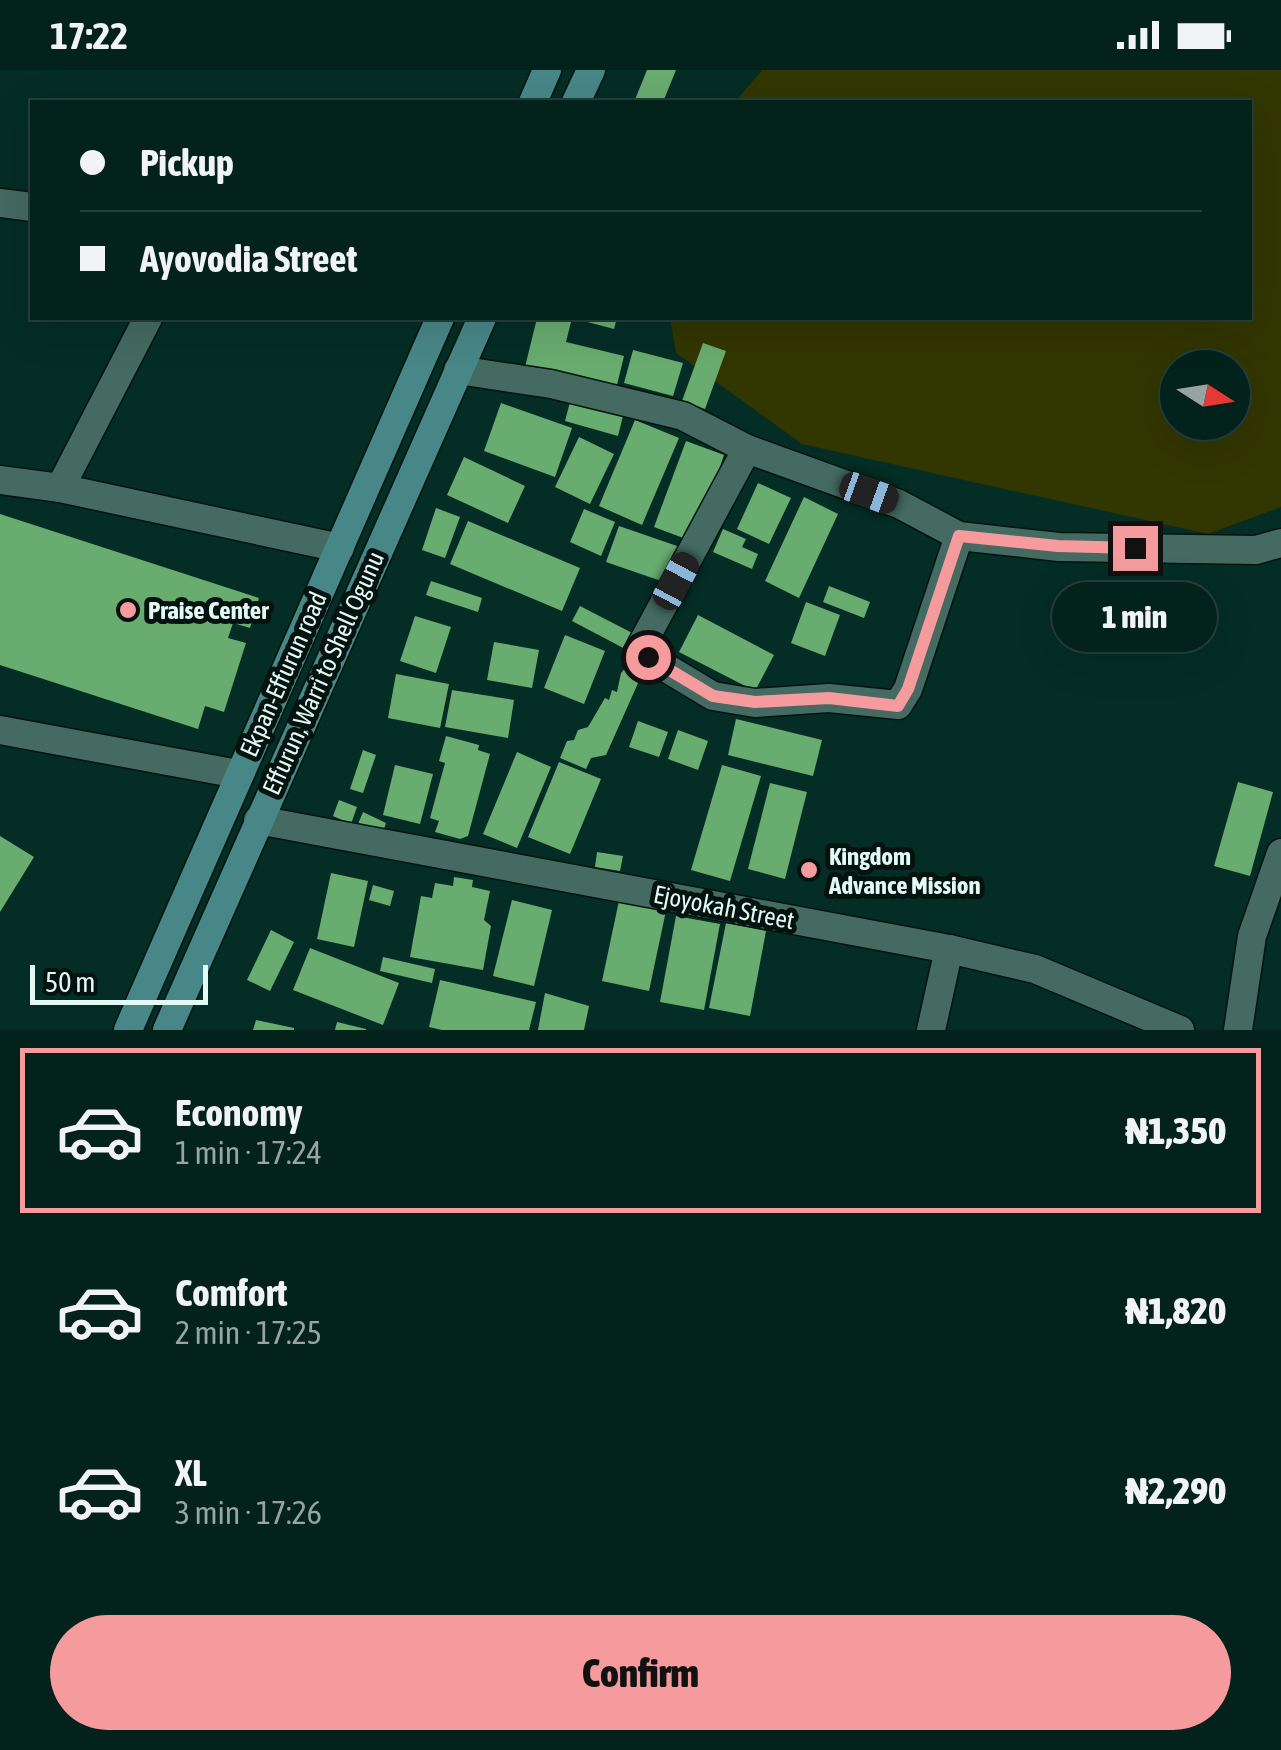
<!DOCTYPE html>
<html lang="en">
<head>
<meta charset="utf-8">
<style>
  body { margin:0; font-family:"Asap Condensed",sans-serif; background:#112f29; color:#f1f3f6; height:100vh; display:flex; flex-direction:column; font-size:38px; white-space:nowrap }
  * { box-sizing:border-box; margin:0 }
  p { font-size:32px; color:#97a4a3 }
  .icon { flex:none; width:55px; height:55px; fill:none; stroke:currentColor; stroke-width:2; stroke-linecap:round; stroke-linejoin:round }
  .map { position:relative; height:960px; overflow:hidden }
  .sheet { display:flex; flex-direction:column; background:#03221c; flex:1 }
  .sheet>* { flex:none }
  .banner { position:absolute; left:30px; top:30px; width:1222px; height:220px; border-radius:0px; box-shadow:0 10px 40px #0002,0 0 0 2px #243f3b; display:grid; align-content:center; height:220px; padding:0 50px; background:#03221c }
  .needle { width:65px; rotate:102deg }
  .controls { position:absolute; left:1160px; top:280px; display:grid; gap:20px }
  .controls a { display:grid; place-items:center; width:90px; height:90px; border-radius:50%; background:#03221c; box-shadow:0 10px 40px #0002,0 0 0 2px #243f3b; font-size:50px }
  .scale { position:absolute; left:30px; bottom:25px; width:178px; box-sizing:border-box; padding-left:10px; border:5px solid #e4f9f4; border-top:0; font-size:28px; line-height:35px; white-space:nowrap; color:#e4f9f4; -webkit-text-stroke:8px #04130f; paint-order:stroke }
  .end { position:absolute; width:45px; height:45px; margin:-22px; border:12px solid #f59b9d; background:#111; box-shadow:0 0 0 5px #111 }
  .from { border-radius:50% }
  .bubble { position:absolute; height:70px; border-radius:35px; background:#03221c; box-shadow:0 10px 40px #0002,0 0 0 2px #243f3b; font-size:32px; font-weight:800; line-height:70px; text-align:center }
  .car { position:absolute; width:30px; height:60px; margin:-30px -15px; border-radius:12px; box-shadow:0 0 8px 2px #0007; background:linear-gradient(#222 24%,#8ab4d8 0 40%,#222 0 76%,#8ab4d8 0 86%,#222 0) }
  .banner b { display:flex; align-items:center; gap:35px; height:95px; font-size:38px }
  .banner b+b { border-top:2px solid #243f3b }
  .banner i { width:25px; height:25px; background:#f1f3f6 }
  ul { padding:18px 0 0; list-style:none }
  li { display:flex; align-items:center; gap:30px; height:165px; margin:0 20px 15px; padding:0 30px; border:5px solid transparent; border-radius:0px }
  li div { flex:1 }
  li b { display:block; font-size:38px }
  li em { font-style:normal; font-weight:800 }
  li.selected { border-color:#f59b9d }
  li>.icon { width:90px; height:90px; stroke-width:1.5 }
  .cta { display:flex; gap:20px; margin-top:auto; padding:20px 50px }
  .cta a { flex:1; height:115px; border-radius:60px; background:#f59b9d; color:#111; font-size:40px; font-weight:800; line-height:115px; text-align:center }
  .status { display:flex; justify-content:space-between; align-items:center; height:70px; padding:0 50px; background:#03221c; direction:ltr }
  .status svg { height:28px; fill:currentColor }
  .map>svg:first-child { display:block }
</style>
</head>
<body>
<div class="status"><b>17:22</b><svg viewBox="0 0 49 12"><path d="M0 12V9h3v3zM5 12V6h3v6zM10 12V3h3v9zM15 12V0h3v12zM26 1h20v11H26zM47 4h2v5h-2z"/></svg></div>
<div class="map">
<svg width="1281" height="960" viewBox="0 0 1281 960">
  <rect width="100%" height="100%" fill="#042d26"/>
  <!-- green -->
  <path fill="#323600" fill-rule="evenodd" d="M 762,0 L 1281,0 L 1281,437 L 1208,464 L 802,374 L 676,283 L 670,248 L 1250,248 L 1250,32 L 735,32 ZM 1178,298 L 1232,298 L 1232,352 L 1178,352 Z"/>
  <!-- building -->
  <g fill="#69ac6f">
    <path d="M 647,0 L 676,0 L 663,32 L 634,32 Z"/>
    <path d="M 537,248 L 571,252 L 566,272 L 624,286 L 616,319 L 525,297 Z"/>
    <path d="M 576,249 L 576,248 L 617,248 L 614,259 Z"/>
    <path d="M 703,273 L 726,281 L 705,339 L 682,331 Z"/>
    <path d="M 633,280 L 683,293 L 673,326 L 624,313 Z"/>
    <path d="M 570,332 L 623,346 L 618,366 L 565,351 Z"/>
    <path d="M 501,333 L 572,358 L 555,407 L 484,381 Z"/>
    <path d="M 635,350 L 679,368 L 642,455 L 599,436 Z"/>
    <path d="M 579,367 L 614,384 L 590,434 L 555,417 Z"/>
    <path d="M 686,371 L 724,385 L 694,472 L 654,457 Z"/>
    <path d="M 464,387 L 525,416 L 508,453 L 447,425 Z"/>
    <path d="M 758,413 L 791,428 L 769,474 L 737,459 Z"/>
    <path d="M 804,427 L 838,444 L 799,528 L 765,511 Z"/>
    <path d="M 436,438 L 460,447 L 445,488 L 422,480 Z"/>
    <path d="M 584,439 L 615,452 L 601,486 L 570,472 Z"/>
    <path d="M 0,444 L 259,528 L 250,558 L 233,553 L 228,568 L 246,573 L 224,642 L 205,636 L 198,659 L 0,595 Z"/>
    <path d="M 468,451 L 580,498 L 562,541 L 450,494 Z"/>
    <path d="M 619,456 L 680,477 L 667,513 L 606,492 Z"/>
    <path d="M 723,459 L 746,469 L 742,477 L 758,484 L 752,499 L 713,482 Z"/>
    <path d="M 431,511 L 482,528 L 478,542 L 426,525 Z"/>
    <path d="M 829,516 L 870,532 L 864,548 L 823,532 Z"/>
    <path d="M 806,532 L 840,545 L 825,586 L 791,573 Z"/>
    <path d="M 580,536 L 638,566 L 629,581 L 572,551 Z"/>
    <path d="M 698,545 L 774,585 L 755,621 L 679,582 Z"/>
    <path d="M 415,546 L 451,557 L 436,603 L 400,591 Z"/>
    <path d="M 565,565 L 605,581 L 584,634 L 544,618 Z"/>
    <path d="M 494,572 L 539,580 L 532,618 L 487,610 Z"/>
    <path d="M 628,595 L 643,602 L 606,685 L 591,688 L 586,699 L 560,688 L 567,671 L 574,670 L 578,660 L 588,657 L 605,628 L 609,630 L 612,620 L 617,622 L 621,603 Z"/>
    <path d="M 396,604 L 449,614 L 440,658 L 388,648 Z"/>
    <path d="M 452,620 L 514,630 L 508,668 L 445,657 Z"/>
    <path d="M 736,649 L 822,670 L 813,706 L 728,685 Z"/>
    <path d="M 638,651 L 668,662 L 659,687 L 629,677 Z"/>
    <path d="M 678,660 L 708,671 L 698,700 L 668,689 Z"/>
    <path d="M 446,666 L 479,675 L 478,680 L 490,684 L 468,766 L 460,769 L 435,762 L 439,751 L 430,748 L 445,693 L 439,691 Z"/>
    <path d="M 363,680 L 376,685 L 363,723 L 350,719 Z"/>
    <path d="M 517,682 L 551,697 L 517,778 L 483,764 Z"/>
    <path d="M 559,692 L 601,709 L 570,784 L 528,767 Z"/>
    <path d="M 395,695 L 433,704 L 420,754 L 383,745 Z"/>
    <path d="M 722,695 L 761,706 L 730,811 L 691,800 Z"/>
    <path d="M 1238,712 L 1273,722 L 1250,806 L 1214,796 Z"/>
    <path d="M 770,713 L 807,722 L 785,809 L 748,799 Z"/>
    <path d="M 339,730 L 357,737 L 351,754 L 333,746 Z"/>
    <path d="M 363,742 L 386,753 L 384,759 L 358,754 Z"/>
    <path d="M 0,766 L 34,787 L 0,842 Z"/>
    <path d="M 597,782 L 623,786 L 620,801 L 595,797 Z"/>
    <path d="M 331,803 L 368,811 L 354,877 L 317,869 Z"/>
    <path d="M 454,807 L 473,810 L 472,817 L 490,821 L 484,850 L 491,856 L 483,900 L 410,887 L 421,826 L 432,828 L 435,813 L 453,816 Z"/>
    <path d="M 373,815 L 394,821 L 390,836 L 369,830 Z"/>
    <path d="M 620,826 L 667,836 L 649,921 L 602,911 Z"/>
    <path d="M 512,830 L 552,840 L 534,916 L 493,906 Z"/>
    <path d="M 676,846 L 720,854 L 704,940 L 660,932 Z"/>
    <path d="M 726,853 L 766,861 L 750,946 L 709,938 Z"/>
    <path d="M 271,860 L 294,872 L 270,921 L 247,910 Z"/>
    <path d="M 310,878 L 399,913 L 383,955 L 293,920 Z"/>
    <path d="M 383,887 L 435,899 L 432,913 L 380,901 Z"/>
    <path d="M 440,910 L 536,932 L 529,960 L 442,960 L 429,957 Z"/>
    <path d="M 545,923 L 589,936 L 584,960 L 538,960 Z"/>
    <path d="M 256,950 L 294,958 L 294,960 L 253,960 Z"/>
    <path d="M 337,952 L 366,959 L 366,960 L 335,960 Z"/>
  </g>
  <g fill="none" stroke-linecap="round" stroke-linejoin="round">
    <defs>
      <g id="minor">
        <path d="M 0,133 L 32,137"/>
        <path d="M 458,300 L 551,314 L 683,346 L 747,379 L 899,434 L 959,466 L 1059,477 L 1256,480 L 1281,473"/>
        <path d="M 747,379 L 641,576 L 648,587 L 713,626 L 755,633 L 829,628 L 898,635 L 908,619 L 959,466"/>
        <path d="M 0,410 L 60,418 L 340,478"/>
        <path d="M 60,418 L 148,248"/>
        <path d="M 0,660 L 238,704"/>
        <path d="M 258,750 L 949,879 L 1035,899 L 1180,960"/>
        <path d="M 931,960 L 949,879"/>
        <path d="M 1238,960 L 1252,866 L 1281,783"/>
      </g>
      <g id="secondary">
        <path d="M 533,32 L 547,0"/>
        <path d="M 576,32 L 591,0"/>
        <path d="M 128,960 L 440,248"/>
        <path d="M 167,960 L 482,248"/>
      </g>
    </defs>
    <!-- minor casing -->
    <use href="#minor" stroke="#00140f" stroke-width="31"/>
    <!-- secondary casing -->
    <use href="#secondary" stroke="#00140f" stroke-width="31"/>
    <!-- minor -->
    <use href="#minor" stroke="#446a61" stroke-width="28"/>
    <!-- secondary -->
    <use href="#secondary" stroke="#488787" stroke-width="28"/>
  </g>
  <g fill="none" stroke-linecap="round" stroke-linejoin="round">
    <!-- route -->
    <path stroke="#f59b9d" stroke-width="12" d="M 648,587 L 713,626 L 755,632 L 829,628 L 898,636 L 908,619 L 959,466 L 1058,476 L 1135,478"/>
  </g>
  <!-- markers -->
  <g fill="#f59b9d" stroke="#04130f" stroke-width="4">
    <circle cx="128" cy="540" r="10"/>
    <circle cx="809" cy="800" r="10"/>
  </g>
  <g text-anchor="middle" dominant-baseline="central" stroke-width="10" stroke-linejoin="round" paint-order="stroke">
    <!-- poi labels -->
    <g font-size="25" font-weight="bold" fill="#e4f9f4" stroke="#04130f" text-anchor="start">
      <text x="148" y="540">Praise Center</text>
      <text x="829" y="786">Kingdom<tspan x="829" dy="29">Advance Mission</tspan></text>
    </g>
    <!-- street labels -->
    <g font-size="25" fill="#e4f9f4" stroke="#04130f">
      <text transform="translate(323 603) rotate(-66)">Effurun, Warri to Shell Ogunu</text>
      <text transform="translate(283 604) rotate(-66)">Ekpan-Effurun road</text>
      <text transform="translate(724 837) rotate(11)">Ejoyokah Street</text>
    </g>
  </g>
</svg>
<div class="controls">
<a><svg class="needle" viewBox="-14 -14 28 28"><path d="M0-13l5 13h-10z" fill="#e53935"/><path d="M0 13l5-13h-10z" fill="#97a4a3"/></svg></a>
</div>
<div class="scale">50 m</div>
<i class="end from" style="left:648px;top:587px"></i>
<i class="end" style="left:1135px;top:478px"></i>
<div class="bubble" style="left:1052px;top:512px;width:165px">1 min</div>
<i class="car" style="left:869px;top:423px;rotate:110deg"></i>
<i class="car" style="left:676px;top:511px;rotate:28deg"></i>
<div class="banner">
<b><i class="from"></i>Pickup</b>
<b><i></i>Ayovodia Street</b>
</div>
</div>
<section class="sheet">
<ul>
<li class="selected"><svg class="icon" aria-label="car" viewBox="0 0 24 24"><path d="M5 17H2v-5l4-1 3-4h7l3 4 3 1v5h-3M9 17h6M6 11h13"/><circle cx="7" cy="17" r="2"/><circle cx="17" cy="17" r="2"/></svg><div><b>Economy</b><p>1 min · 17:24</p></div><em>₦1,350</em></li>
<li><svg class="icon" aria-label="car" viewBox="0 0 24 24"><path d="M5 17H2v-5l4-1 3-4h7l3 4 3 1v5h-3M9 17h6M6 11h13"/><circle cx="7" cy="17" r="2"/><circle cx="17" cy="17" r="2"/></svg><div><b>Comfort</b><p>2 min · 17:25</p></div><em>₦1,820</em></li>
<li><svg class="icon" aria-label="car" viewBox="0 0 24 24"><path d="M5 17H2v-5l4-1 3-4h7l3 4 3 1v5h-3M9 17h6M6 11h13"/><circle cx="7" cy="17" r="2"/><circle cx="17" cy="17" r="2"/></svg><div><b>XL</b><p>3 min · 17:26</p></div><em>₦2,290</em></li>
</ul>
<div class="cta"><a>Confirm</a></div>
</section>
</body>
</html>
